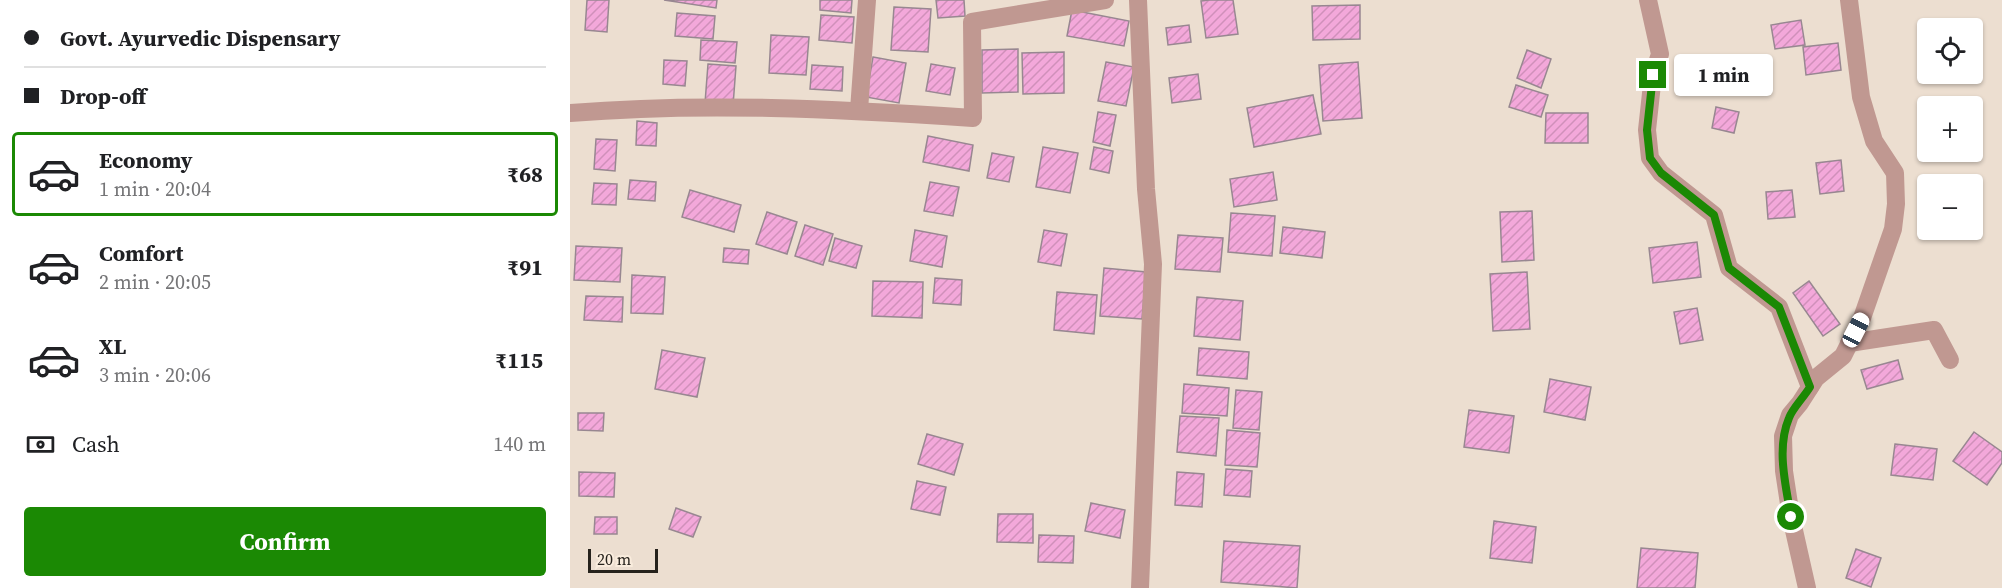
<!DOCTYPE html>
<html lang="en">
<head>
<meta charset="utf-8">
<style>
  body { margin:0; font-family:"Source Serif 4",serif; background:#f2f2f2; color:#202124; height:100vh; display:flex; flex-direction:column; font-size:22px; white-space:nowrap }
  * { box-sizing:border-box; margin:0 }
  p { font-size:20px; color:#757577 }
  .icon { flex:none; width:33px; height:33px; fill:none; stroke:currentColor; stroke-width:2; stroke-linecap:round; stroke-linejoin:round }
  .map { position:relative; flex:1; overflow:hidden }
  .side { display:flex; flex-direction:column; background:#fff; width:570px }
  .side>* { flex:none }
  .top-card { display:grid; align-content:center; height:132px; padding:0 24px; background:#fff }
  .buttons { position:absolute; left:1347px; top:18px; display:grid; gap:12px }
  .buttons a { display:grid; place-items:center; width:66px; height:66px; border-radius:6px; background:#fff; box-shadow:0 2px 4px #0004; font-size:30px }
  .scale { position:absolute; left:18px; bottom:15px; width:70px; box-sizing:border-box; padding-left:6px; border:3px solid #26221c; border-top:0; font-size:16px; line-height:21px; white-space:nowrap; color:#26221c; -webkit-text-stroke:4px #f9ecdd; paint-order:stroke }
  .end { position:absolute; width:27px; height:27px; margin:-14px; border:8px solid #1b8904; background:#fff; box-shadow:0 0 0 3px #fff }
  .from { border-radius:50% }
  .bubble { position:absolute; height:42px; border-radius:6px; background:#fff; box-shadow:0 2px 4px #0004; font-size:20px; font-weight:700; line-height:42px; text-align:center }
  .car { position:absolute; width:18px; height:36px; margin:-18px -9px; border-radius:8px; box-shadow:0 0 4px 2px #0007; background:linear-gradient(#fff 24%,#345 0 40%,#fff 0 76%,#345 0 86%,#fff 0) }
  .top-card b { display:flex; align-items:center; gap:21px; height:57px; font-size:22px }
  .top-card b+b { border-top:2px solid #e0e0e0 }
  .top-card i { width:15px; height:15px; background:#202124 }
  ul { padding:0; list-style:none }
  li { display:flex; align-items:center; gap:18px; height:84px; margin:0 12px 9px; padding:0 12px; border:3px solid transparent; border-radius:6px }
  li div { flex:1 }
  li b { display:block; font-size:22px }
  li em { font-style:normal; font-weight:700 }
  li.selected { border-color:#1b8904 }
  li>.icon { width:54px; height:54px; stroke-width:1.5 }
  .pay { display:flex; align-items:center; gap:15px; height:66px; padding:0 24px; font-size:22px }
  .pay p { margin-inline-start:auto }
  .cta { display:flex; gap:12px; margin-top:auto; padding:12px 24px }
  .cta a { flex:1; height:69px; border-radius:6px; background:#1b8904; color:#fff; font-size:24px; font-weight:700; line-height:69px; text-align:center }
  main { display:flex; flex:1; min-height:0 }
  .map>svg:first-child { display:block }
</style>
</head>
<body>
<main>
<section class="side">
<div class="top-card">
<b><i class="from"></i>Govt. Ayurvedic Dispensary</b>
<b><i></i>Drop-off</b>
</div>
<ul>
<li class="selected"><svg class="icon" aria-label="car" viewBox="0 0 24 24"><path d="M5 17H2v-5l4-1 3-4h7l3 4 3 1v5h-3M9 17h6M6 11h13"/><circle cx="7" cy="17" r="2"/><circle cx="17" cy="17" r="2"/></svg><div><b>Economy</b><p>1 min · 20:04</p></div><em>₹68</em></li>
<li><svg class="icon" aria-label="car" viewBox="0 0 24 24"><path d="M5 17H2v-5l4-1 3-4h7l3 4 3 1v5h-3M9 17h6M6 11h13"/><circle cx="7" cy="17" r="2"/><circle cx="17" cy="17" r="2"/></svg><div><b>Comfort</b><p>2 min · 20:05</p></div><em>₹91</em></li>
<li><svg class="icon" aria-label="car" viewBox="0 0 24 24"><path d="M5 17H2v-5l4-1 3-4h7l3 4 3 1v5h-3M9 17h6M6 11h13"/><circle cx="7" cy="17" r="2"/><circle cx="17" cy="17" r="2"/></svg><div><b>XL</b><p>3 min · 20:06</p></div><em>₹115</em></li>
</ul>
<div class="pay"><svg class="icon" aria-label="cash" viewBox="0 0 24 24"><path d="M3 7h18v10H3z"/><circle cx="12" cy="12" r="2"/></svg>Cash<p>140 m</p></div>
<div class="cta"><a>Confirm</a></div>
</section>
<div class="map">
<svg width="1432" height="588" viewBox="0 0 1432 588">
  <defs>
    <pattern id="building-hatch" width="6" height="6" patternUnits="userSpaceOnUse" patternTransform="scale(1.5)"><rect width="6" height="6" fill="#f3a8da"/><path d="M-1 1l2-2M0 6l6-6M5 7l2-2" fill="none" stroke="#d090ba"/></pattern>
  </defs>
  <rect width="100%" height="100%" fill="#ecded0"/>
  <!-- building -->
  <g fill="url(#building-hatch)" stroke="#988791" stroke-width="1.5">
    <path d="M 17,0 L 39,0 L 37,32 L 15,30 Z"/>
    <path d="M 94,0 L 147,0 L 146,8 Z"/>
    <path d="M 250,0 L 282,0 L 281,13 L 250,10 Z"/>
    <path d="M 366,0 L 394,0 L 395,16 L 368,18 Z"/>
    <path d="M 639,0 L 663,0 L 668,34 L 636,38 L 631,1 Z"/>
    <path d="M 790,5 L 790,39 L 743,40 L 742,6 Z"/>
    <path d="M 324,7 L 361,9 L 358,52 L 321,50 Z"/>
    <path d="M 502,10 L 559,21 L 554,46 L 497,36 Z"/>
    <path d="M 107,13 L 145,16 L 143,39 L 105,36 Z"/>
    <path d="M 251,15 L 284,17 L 282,43 L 249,40 Z"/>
    <path d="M 1231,20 L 1235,45 L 1205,49 L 1201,25 Z"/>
    <path d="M 619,25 L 621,42 L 598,45 L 596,28 Z"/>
    <path d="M 201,35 L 239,37 L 236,75 L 199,73 Z"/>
    <path d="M 131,40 L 167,42 L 165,63 L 130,60 Z"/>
    <path d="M 1268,43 L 1271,70 L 1236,75 L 1233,47 Z"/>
    <path d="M 448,49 L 448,92 L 412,93 L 412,50 Z"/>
    <path d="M 957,50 L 981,59 L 971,88 L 947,78 Z"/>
    <path d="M 494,52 L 494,93 L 453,94 L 452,53 Z"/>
    <path d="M 303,57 L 336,63 L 329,103 L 296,97 Z"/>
    <path d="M 94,60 L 117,61 L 115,86 L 93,84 Z"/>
    <path d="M 536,62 L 564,67 L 556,106 L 528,101 Z"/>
    <path d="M 788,62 L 792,118 L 753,121 L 749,65 Z"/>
    <path d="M 138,64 L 166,66 L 163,106 L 135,103 Z"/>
    <path d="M 361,64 L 385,68 L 380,95 L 356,91 Z"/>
    <path d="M 242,65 L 273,67 L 272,91 L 240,89 Z"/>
    <path d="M 628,74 L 631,99 L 602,103 L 599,78 Z"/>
    <path d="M 946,85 L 978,95 L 971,117 L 939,107 Z"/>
    <path d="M 743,95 L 751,134 L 684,147 L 677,108 Z"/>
    <path d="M 1146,107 L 1169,112 L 1164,133 L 1142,128 Z"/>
    <path d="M 528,112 L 546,115 L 540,146 L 523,142 Z"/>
    <path d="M 976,113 L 1018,113 L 1018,143 L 975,143 Z"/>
    <path d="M 67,121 L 87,123 L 86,146 L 66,145 Z"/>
    <path d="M 358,136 L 403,145 L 399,171 L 353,162 Z"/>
    <path d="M 26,139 L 47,140 L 45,171 L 24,169 Z"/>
    <path d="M 473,147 L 508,153 L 500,193 L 466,187 Z"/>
    <path d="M 524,147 L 543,151 L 539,173 L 520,169 Z"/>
    <path d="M 422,153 L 444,157 L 439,182 L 417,178 Z"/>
    <path d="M 1271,160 L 1274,191 L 1250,194 L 1246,163 Z"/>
    <path d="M 703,172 L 707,200 L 664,207 L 660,179 Z"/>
    <path d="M 60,180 L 86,182 L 85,201 L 58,199 Z"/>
    <path d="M 360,182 L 389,187 L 383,216 L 354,211 Z"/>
    <path d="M 24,183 L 47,184 L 46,205 L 22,204 Z"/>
    <path d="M 120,190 L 171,205 L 164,232 L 112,217 Z"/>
    <path d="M 1222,190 L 1225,217 L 1198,219 L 1196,192 Z"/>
    <path d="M 962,211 L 964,260 L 932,262 L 930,212 Z"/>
    <path d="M 197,212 L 227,222 L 217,254 L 186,244 Z"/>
    <path d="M 661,213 L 705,216 L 702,256 L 658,252 Z"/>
    <path d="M 235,225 L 263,234 L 253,265 L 225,256 Z"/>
    <path d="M 713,227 L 755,232 L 752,258 L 710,253 Z"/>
    <path d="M 345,230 L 377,236 L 372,267 L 340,261 Z"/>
    <path d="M 474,230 L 497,234 L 491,266 L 468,262 Z"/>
    <path d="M 608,235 L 653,238 L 650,272 L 605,269 Z"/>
    <path d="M 265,238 L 292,246 L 286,268 L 259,261 Z"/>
    <path d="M 1127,242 L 1131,277 L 1083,283 L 1079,248 Z"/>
    <path d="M 6,246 L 52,248 L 50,282 L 4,280 Z"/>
    <path d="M 154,248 L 179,250 L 178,264 L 153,262 Z"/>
    <path d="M 534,268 L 576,272 L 572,319 L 530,316 Z"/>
    <path d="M 957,272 L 960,329 L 923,331 L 920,274 Z"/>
    <path d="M 62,275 L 95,277 L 93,314 L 61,313 Z"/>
    <path d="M 365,278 L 392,280 L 391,305 L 363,303 Z"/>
    <path d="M 303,281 L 353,282 L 352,318 L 302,316 Z"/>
    <path d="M 1239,281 L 1270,324 L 1253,336 L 1223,293 Z"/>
    <path d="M 487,292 L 527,295 L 524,334 L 484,330 Z"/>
    <path d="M 16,296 L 53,297 L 52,322 L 14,320 Z"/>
    <path d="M 627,297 L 673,301 L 670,340 L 624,336 Z"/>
    <path d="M 1127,308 L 1133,340 L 1110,344 L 1104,312 Z"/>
    <path d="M 629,348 L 679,352 L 677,379 L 627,375 Z"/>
    <path d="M 92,350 L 135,358 L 127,397 L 85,389 Z"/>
    <path d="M 1328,360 L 1333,379 L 1297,389 L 1291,370 Z"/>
    <path d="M 980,379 L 1021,387 L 1015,420 L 974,412 Z"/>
    <path d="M 614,384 L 659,388 L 657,416 L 612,413 Z"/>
    <path d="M 666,390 L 692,392 L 689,430 L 663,428 Z"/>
    <path d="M 899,410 L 944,416 L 939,453 L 894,447 Z"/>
    <path d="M 8,413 L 34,413 L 33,431 L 8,430 Z"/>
    <path d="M 610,416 L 649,418 L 646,456 L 607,452 Z"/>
    <path d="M 657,430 L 690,433 L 687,467 L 655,465 Z"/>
    <path d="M 1404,432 L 1432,452 L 1432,463 L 1417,485 L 1383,461 Z"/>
    <path d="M 357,434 L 393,444 L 384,475 L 348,464 Z"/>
    <path d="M 1325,444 L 1367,449 L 1363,480 L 1321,475 Z"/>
    <path d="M 656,469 L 682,471 L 680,497 L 654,495 Z"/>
    <path d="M 9,472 L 45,473 L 44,497 L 9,496 Z"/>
    <path d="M 607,472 L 634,474 L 632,507 L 605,505 Z"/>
    <path d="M 347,481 L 376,487 L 370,515 L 341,509 Z"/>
    <path d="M 521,503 L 555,510 L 550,538 L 515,531 Z"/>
    <path d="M 106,508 L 131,517 L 123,537 L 99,529 Z"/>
    <path d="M 428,514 L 463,514 L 463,543 L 427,542 Z"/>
    <path d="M 25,517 L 47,517 L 47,534 L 24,534 Z"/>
    <path d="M 924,521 L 966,527 L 962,563 L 920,558 Z"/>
    <path d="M 469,535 L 504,536 L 503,563 L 468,562 Z"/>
    <path d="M 654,541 L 730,546 L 727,588 L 651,582 Z"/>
    <path d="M 1071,548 L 1128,553 L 1125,588 L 1067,588 Z"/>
    <path d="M 1286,549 L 1311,558 L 1301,587 L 1276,578 Z"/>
  </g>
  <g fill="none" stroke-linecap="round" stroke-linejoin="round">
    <!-- minor -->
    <g stroke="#c09891" stroke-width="18">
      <path d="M 568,0 L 576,189 L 583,264 L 570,588"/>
      <path d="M 1078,0 L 1090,54 L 1083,75 L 1077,130 L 1080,158 L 1091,173 L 1144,215 L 1159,268 L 1209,307 L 1240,387"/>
      <path d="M 289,110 L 297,0"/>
      <path d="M 0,113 C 132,102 270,109 403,118 L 402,22 L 535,0"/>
      <path d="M 1279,343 L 1364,330 L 1380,360"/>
      <path d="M 1237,588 L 1221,517 L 1214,471 L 1213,436 L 1220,415 L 1230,403 L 1246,378 L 1273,356 L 1292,318 L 1323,229 L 1326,204 L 1325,173 L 1304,141 L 1291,97 L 1279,0"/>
    </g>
  </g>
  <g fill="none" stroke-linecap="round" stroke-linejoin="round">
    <!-- route -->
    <path stroke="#1b8904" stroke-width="8" d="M 1083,75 L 1077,130 L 1080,158 L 1091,173 L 1144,215 L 1159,268 L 1209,307 L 1240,387 C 1234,397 1222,409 1219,418 C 1206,449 1216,486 1221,517"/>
  </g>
</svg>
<div class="buttons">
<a><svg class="icon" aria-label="locate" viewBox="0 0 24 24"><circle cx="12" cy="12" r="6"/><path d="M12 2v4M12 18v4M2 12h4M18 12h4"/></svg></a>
<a>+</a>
<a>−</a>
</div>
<div class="scale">20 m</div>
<i class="end from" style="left:1221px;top:517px"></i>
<i class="end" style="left:1083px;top:75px"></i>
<div class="bubble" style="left:1104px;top:54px;width:99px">1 min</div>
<i class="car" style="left:1286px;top:330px;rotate:27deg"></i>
</div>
</main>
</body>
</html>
